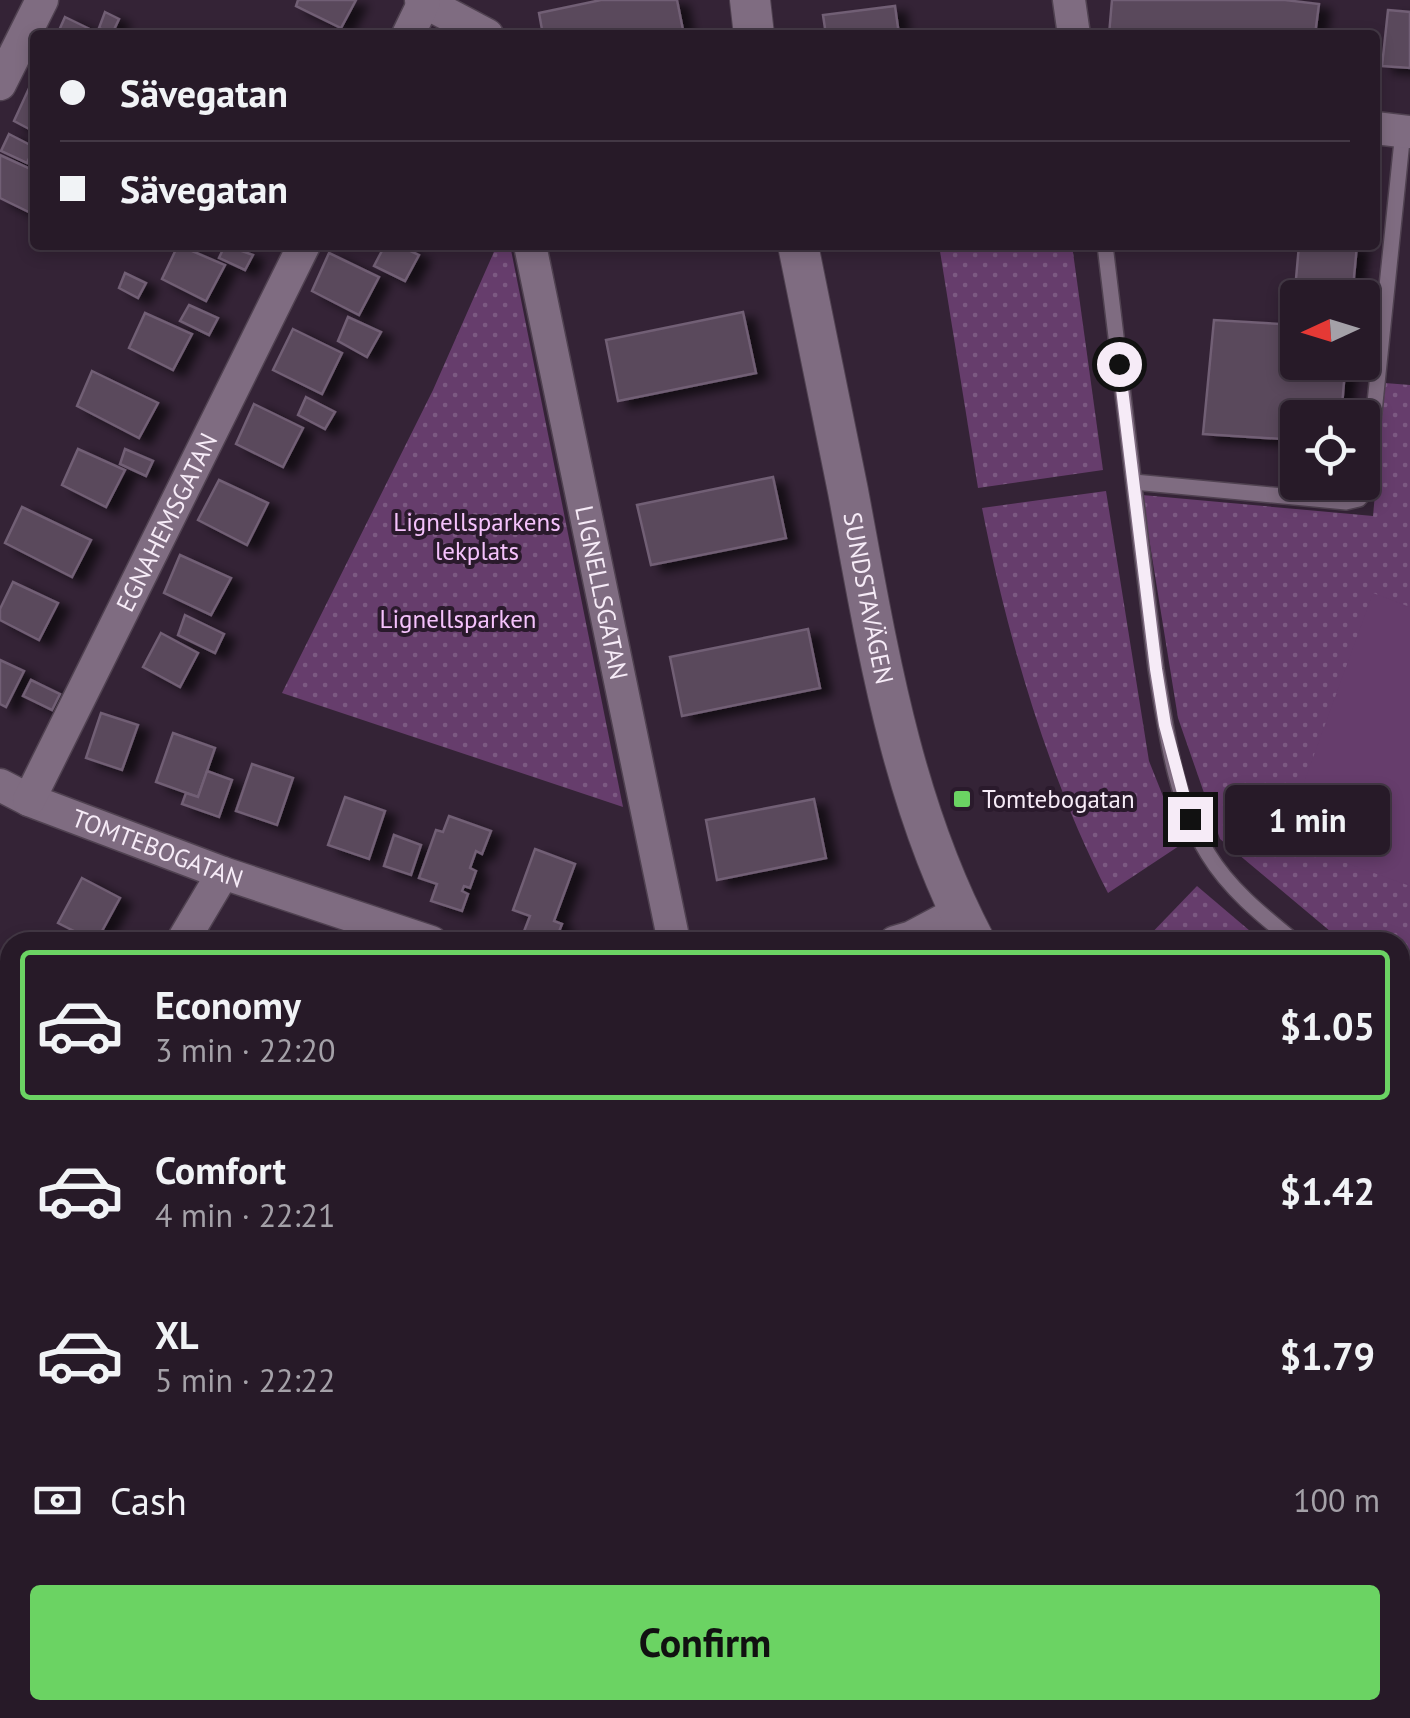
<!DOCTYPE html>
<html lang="en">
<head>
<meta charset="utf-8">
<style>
  body { margin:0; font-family:"PT Sans",sans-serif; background:#332734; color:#f1f3f6; height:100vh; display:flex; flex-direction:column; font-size:38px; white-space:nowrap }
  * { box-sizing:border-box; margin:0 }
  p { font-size:32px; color:#a4a1a8 }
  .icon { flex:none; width:55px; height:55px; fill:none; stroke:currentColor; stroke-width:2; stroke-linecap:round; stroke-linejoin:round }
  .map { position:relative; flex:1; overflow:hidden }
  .sheet { position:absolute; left:0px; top:932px; width:1410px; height:788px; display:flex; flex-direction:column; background:#271a28; border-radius:30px 30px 0 0; box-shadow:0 5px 15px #0003,0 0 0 2px #433845 }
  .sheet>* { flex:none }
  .hud { position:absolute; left:30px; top:30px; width:1350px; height:220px; border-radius:10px; box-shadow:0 5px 15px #0003,0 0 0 2px #433845; display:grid; align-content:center; height:220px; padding:0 30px; background:#271a28 }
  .needle { width:65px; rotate:266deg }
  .fabs { position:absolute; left:1280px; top:280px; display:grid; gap:20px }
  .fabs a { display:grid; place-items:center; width:100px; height:100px; border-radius:10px; background:#271a28; box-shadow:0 5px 15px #0003,0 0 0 2px #433845; font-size:50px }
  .end { position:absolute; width:45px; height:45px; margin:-22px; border:12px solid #f6ebf7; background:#111; box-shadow:0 0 0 5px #111 }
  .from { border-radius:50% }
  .bubble { position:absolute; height:70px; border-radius:10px; background:#271a28; box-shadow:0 5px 15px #0003,0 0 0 2px #433845; font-size:32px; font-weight:600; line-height:70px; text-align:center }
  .hud b { display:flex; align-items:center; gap:35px; height:95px; font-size:38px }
  .hud b+b { border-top:2px solid #433845 }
  .hud i { width:25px; height:25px; background:#f1f3f6 }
  ul { padding:18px 0 0; list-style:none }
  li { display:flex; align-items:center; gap:30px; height:150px; margin:0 20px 15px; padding:0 10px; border:5px solid transparent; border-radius:10px }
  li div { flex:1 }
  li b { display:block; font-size:38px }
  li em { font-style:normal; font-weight:600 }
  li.current { border-color:#6bd363 }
  li>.icon { width:90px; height:90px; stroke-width:1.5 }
  .pay { display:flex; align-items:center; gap:25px; height:110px; padding:0 30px; font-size:38px }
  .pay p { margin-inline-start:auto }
  .cta { display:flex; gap:20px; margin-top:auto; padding:20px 30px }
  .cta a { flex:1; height:115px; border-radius:10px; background:#6bd363; color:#111; font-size:40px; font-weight:600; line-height:115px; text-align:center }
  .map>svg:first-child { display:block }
</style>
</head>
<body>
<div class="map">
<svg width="1410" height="1718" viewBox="0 0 1410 1718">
  <defs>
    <pattern id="green-dots" width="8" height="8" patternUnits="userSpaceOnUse" patternTransform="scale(2.5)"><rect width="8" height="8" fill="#663d6c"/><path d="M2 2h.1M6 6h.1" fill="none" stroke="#7c5982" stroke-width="1.8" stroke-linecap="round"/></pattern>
    <filter id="shadow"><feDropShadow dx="11" dy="6" stdDeviation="5" flood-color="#0009"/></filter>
  </defs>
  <rect width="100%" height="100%" fill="#342336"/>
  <!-- green -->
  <g fill="url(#green-dots)">
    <path d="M 497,245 L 510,245 L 623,807 L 282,693 L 433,390 Z"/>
    <path d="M 939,245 L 1072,245 L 1103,470 L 978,488 Z"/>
    <path d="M 1385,383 L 1410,385 L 1410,953 L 1400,954 L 1400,942 L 1343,942 L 1220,839 L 1178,718 L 1142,495 L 1373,516 Z"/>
    <path d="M 1106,491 L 1149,761 L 1182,844 L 1108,893 C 1048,777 1007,636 982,508 Z"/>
    <path d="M 1197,886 L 1263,942 L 1143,942 Z"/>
  </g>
  <!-- pitch -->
  <path fill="#663d6c" d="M 1373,593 L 1410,607 L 1410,886 L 1283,840 Z"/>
  <!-- building -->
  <g fill="#5a485c" stroke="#715f74" stroke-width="2.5" filter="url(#shadow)">
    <path d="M 298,0 L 356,0 L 341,28 L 296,6 Z"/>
    <path d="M 601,0 L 677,0 L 684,35 L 543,35 L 539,13 Z"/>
    <path d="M 1112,0 L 1285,0 L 1319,4 L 1315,35 L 1109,35 Z"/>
    <path d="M 895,6 L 899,35 L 826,35 L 823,15 Z"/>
    <path d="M 1388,10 L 1410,12 L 1410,68 L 1382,66 Z"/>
    <path d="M 105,12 L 119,19 L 112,34 L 99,28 Z"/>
    <path d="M 65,17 L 102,35 L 57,35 Z"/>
    <path d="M 30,86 L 35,88 L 35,132 L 14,121 Z"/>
    <path d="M 9,134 L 34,147 L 27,163 L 1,151 Z"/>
    <path d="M 0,155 L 35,171 L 35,215 L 0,198 Z"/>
    <path d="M 178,245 L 225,265 L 206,301 L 162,279 Z"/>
    <path d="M 225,245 L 253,255 L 245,270 L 219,258 Z"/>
    <path d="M 385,245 L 398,245 L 419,255 L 405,281 L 374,266 Z"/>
    <path d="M 1299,245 L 1357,245 L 1352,298 L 1298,298 L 1298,362 L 1339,362 L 1339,370 L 1345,370 L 1341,418 L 1298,418 L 1298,440 L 1203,434 L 1214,320 L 1296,325 L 1296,313 L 1293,313 Z"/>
    <path d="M 329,253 L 379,277 L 359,315 L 312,291 Z"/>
    <path d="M 125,273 L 146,283 L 138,298 L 119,288 Z"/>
    <path d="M 189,305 L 218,318 L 209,335 L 180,321 Z"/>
    <path d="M 743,312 L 756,373 L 618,401 L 606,340 Z"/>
    <path d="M 145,313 L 192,334 L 173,370 L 129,348 Z"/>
    <path d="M 348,317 L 381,332 L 367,357 L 338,341 Z"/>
    <path d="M 293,329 L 342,353 L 322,394 L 273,370 Z"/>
    <path d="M 92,371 L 158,403 L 139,438 L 77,406 Z"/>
    <path d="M 306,397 L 335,412 L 325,429 L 298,415 Z"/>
    <path d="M 254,404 L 303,428 L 283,467 L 236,444 Z"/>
    <path d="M 78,449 L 125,470 L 106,507 L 62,485 Z"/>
    <path d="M 125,449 L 153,461 L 146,476 L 120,464 Z"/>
    <path d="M 773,477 L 786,538 L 651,565 L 637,505 Z"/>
    <path d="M 219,480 L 268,503 L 247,545 L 198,520 Z"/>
    <path d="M 22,507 L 91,540 L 72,577 L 5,543 Z"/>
    <path d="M 180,555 L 231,578 L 211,615 L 164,593 Z"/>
    <path d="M 13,582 L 58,603 L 39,640 L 0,620 L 0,609 Z"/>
    <path d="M 185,615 L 224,634 L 215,653 L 178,635 Z"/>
    <path d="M 808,629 L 820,688 L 682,716 L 670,657 Z"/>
    <path d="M 161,633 L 198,653 L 180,687 L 143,667 Z"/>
    <path d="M 0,660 L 24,671 L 6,707 L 0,704 Z"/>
    <path d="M 31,680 L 60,694 L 52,710 L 23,696 Z"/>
    <path d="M 101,713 L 138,725 L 122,770 L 86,758 Z"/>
    <path d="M 173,733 L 215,748 L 198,797 L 156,782 Z"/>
    <path d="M 252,764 L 293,778 L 277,825 L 236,811 Z"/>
    <path d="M 207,771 L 232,780 L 219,817 L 182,804 L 186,793 L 198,797 Z"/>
    <path d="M 345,797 L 385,811 L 369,859 L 328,845 Z"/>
    <path d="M 814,799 L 826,858 L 717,880 L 706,820 Z"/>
    <path d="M 449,816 L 491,831 L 482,854 L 476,851 L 470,868 L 476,871 L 470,888 L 464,886 L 462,891 L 468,894 L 462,911 L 431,901 L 437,884 L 419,878 L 436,830 L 443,832 Z"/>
    <path d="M 394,835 L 421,845 L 411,875 L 384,866 Z"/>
    <path d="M 535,849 L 575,864 L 554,921 L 562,924 L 555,942 L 523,934 L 530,916 L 513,910 Z"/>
    <path d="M 82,878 L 120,898 L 96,942 L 58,923 Z"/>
    <path d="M 10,1032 L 10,1071 L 0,1065 L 0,1051 Z"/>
    <path d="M 1400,1061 L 1410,1065 L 1410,1157 L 1400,1153 Z"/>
    <path d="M 10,1316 L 10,1354 L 0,1348 L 0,1333 Z"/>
    <path d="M 0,1400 L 10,1406 L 10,1442 L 0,1436 Z"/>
    <path d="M 0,1595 L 10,1600 L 10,1621 L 0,1638 Z"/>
    <path d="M 10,1621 L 10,1686 L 0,1680 L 0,1638 Z"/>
    <path d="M 117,1710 L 155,1710 L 151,1718 L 112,1718 Z"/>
    <path d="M 528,1710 L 581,1710 L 577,1718 L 543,1718 Z"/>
    <path d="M 605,1710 L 720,1710 L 734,1718 L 620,1718 Z"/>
    <path d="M 807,1710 L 954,1710 L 966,1718 L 803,1718 Z"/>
  </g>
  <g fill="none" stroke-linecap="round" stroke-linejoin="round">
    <defs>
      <g id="service">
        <path d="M 1105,245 L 1156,669 C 1166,730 1175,801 1208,854 C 1230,890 1263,916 1295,942"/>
        <path d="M 1134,482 L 1346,502 L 1359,499 L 1366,490 L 1403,131"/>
        <path d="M 1400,982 L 1410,973"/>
        <path d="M 1400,1021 L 1410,1027"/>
        <path d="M 1400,1244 L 1410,1248"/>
        <path d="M 458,1718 L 460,1710"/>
      </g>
      <g id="minor">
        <path d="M 421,0 L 487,35"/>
        <path d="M 1069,0 L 1074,35"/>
        <path d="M 408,35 L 424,2"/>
        <path d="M 0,84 L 42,0"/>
        <path d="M 1375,128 L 1410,132"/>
        <path id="s1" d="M 530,245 L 674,942"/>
        <path id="s2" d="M 0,785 L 29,800 L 223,873 L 431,942"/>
        <path id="s3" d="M 29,800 L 304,245"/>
        <path d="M 182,942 L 223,873"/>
        <path d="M 895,942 L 912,937 L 959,912"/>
        <path d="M 0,1107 L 10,1112"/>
        <path d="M 0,1254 L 10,1237"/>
        <path d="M 0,1541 L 10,1547"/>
        <path d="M 312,1710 L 325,1718"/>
        <path d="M 91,1718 L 96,1710"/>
      </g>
      <g id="tertiary">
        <path d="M 750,0 L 754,35"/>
        <path id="s4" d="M 798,245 C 814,327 832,409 848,491 C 877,646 901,802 975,942"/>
        <path d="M 1400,1399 L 1410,1405"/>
      </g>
    </defs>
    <!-- service casing -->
    <use href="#service" stroke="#504251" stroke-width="18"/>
    <!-- minor casing -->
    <use href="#minor" stroke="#504251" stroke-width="35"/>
    <!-- tertiary casing -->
    <use href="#tertiary" stroke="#504251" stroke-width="42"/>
    <!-- service -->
    <use href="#service" stroke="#7f6c81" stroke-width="15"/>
    <!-- minor -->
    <use href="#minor" stroke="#7f6c81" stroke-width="32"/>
    <!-- tertiary -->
    <use href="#tertiary" stroke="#7f6c81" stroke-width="40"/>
  </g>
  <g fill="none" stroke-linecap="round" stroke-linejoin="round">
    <!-- route -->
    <path stroke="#f6ebf7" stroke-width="12" d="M 1119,364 L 1156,669 L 1165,725 L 1190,819"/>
  </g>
  <!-- markers -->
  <rect fill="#6bd363" stroke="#2a1a2c" stroke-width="4" x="952" y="789" width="20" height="20" rx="5"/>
  <g text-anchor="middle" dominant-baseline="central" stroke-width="8" stroke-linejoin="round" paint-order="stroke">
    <!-- street labels -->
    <g font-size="25" fill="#f6ebf7" stroke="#2a1a2c">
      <text stroke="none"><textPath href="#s3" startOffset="310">EGNAHEMSGATAN</textPath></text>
      <text stroke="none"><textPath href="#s1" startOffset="355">LIGNELLSGATAN</textPath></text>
      <text stroke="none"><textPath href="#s4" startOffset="360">SUNDSTAVÄGEN</textPath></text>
      <text stroke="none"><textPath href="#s2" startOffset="170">TOMTEBOGATAN</textPath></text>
    </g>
    <!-- park labels -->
    <g font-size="25" fill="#f5c2fc" stroke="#2a1a2c">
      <text x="477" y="522">Lignellsparkens<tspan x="477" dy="29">lekplats</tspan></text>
      <text x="458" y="619">Lignellsparken</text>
    </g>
    <!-- poi labels -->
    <g font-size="25" fill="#f6ebf7" stroke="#2a1a2c" text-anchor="start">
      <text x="982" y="799">Tomtebogatan</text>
    </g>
  </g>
</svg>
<div class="fabs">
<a><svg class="needle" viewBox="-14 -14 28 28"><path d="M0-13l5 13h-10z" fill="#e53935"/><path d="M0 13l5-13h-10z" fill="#a4a1a8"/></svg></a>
<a><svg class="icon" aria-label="locate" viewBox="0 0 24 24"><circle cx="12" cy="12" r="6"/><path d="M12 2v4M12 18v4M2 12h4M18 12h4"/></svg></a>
</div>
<i class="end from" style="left:1119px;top:364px"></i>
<i class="end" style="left:1190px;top:819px"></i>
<div class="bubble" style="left:1225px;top:785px;width:165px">1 min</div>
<div class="hud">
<b><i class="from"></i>Sävegatan</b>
<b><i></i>Sävegatan</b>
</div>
<section class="sheet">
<ul>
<li class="current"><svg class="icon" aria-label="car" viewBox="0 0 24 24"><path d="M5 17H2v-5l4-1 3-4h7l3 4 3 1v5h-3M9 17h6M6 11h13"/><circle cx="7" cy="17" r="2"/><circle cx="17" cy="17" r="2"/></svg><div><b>Economy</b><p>3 min · 22:20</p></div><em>$1.05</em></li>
<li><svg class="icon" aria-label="car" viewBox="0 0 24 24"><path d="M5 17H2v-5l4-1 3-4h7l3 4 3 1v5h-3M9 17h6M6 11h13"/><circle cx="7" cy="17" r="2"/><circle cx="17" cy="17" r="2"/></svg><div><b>Comfort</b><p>4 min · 22:21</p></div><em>$1.42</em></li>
<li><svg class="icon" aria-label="car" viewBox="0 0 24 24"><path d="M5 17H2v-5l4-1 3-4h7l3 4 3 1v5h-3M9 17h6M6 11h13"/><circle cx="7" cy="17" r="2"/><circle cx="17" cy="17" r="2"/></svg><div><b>XL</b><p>5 min · 22:22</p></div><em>$1.79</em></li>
</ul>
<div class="pay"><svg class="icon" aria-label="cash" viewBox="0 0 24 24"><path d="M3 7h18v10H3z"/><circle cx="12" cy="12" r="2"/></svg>Cash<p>100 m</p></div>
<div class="cta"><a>Confirm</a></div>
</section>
</div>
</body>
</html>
